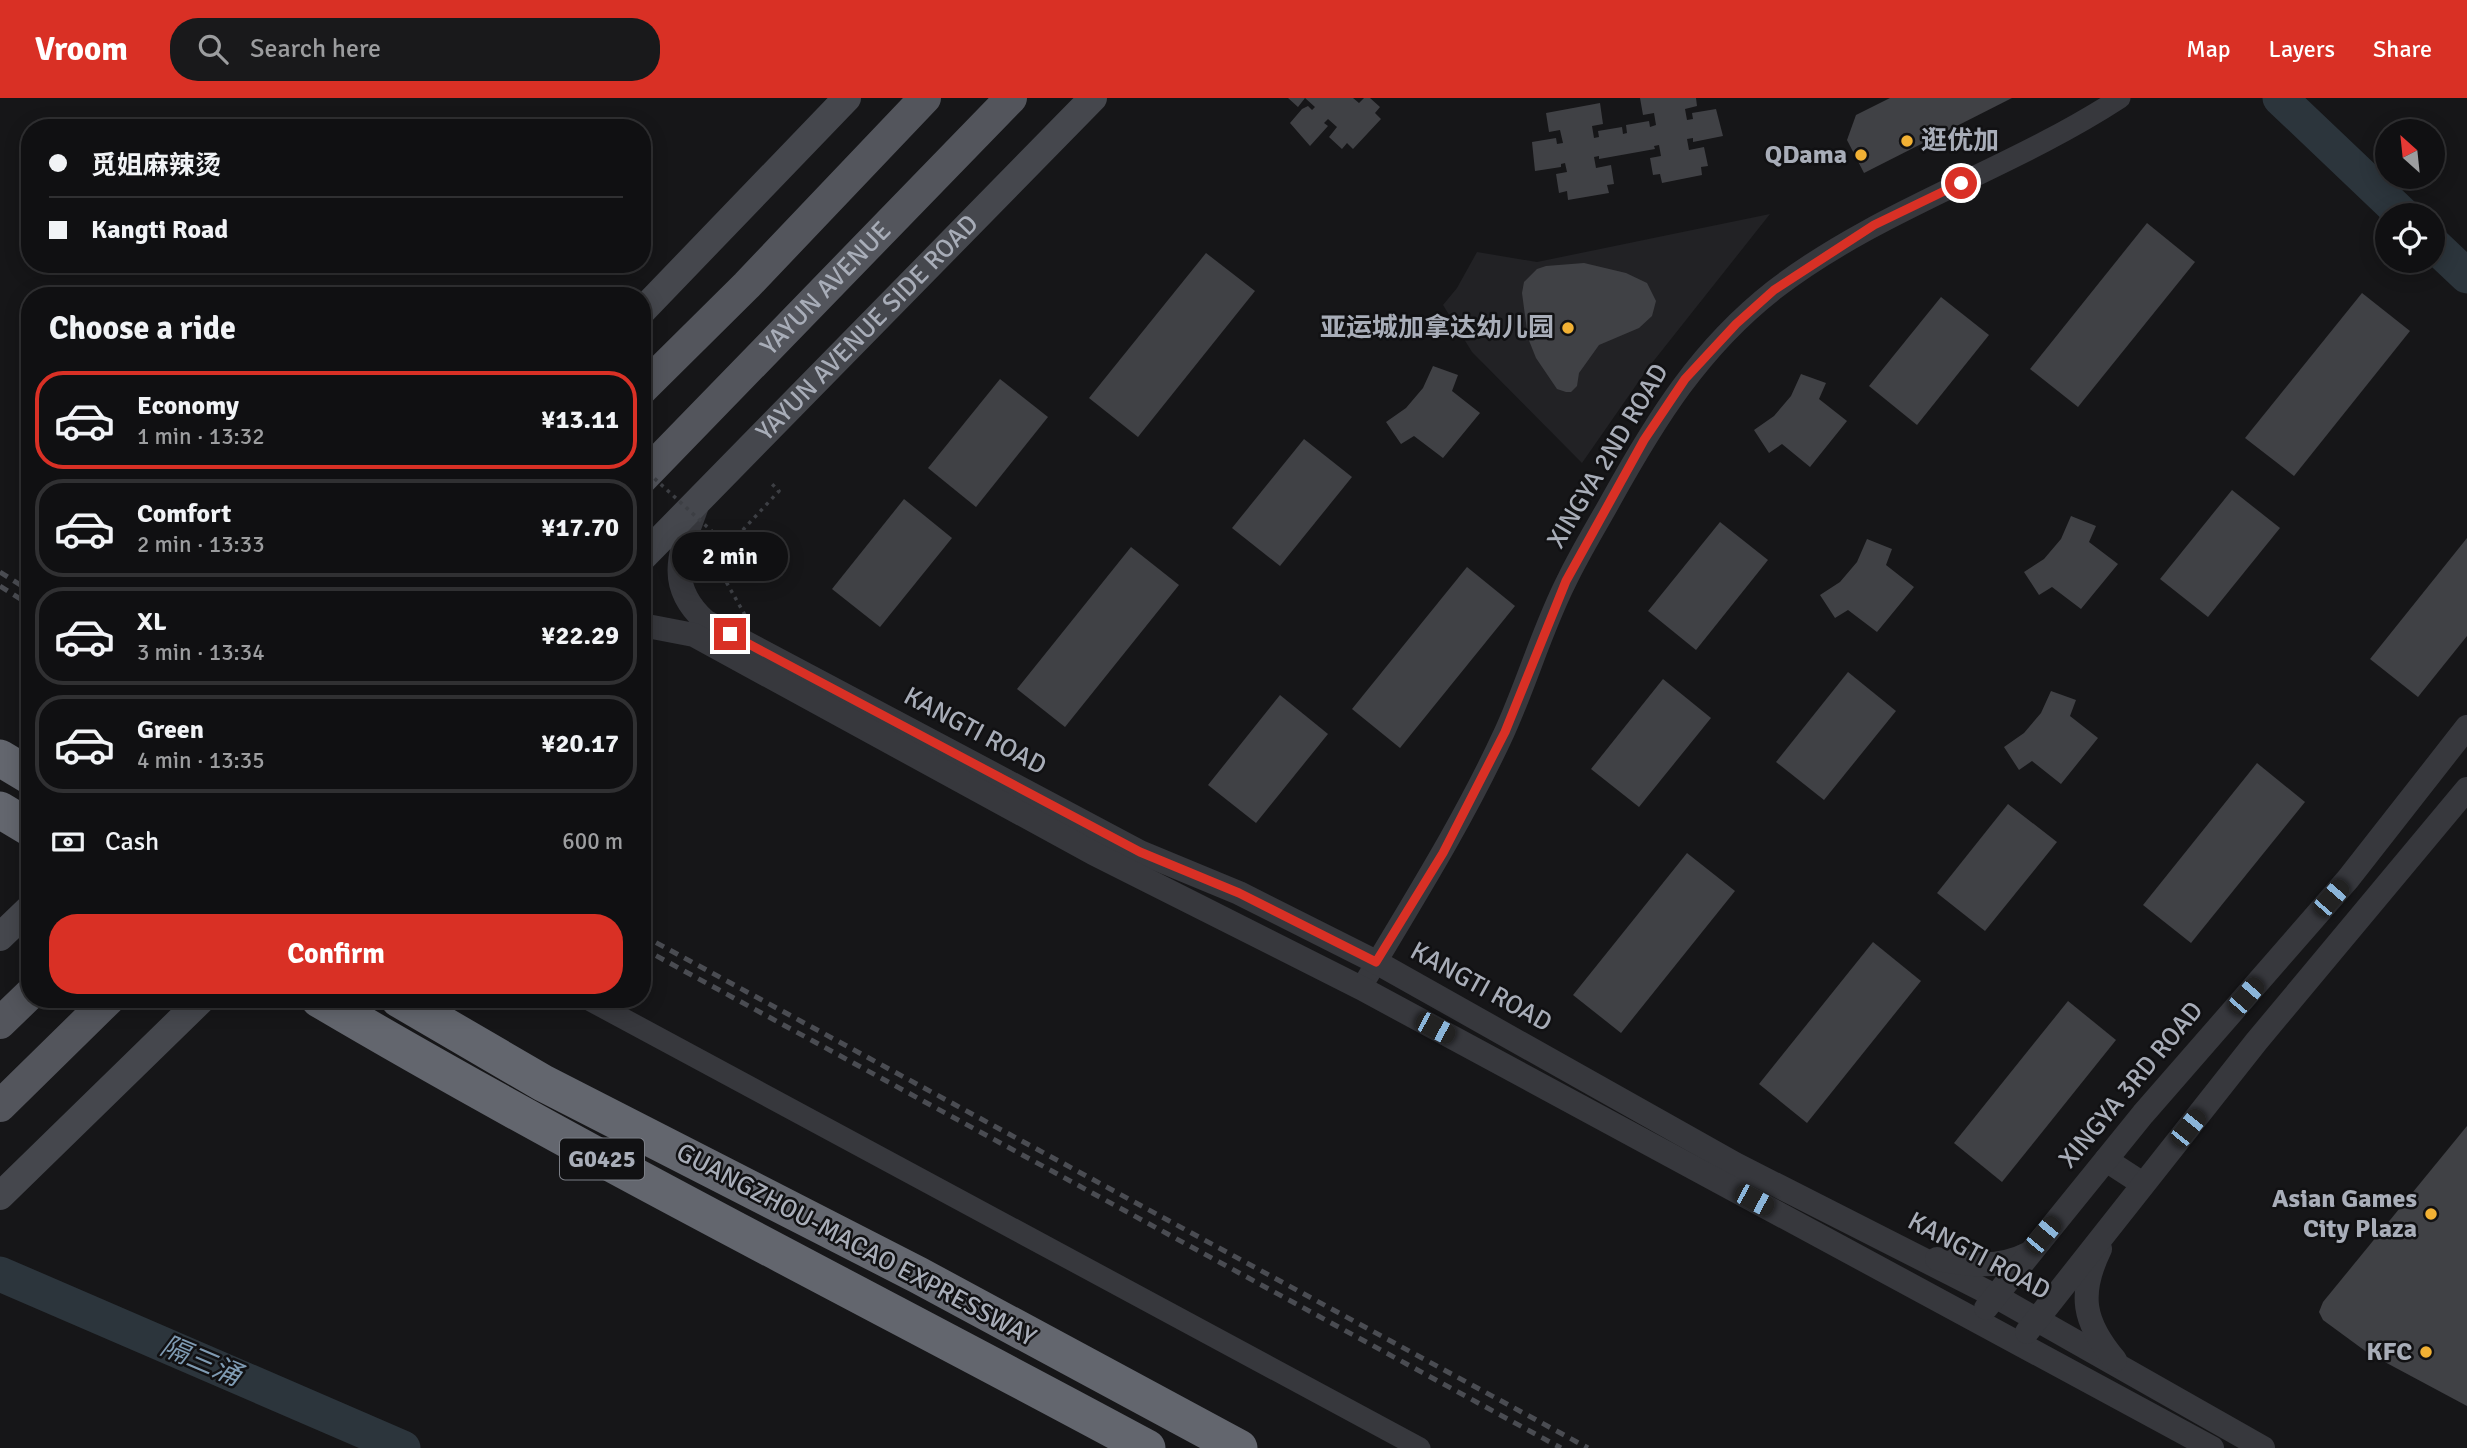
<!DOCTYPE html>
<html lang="en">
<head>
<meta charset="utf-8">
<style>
  body { margin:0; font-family:Signika,"Noto Sans SC",sans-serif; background:#19191b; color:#f1f3f6; height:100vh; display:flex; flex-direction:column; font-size:26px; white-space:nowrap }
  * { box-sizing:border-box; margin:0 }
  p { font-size:23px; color:#9c9d9f }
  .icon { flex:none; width:38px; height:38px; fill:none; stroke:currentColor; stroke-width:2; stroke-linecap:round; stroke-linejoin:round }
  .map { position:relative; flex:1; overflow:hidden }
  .side { position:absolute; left:21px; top:189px; width:630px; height:721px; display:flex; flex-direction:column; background:#101012; border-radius:28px; box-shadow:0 4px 18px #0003,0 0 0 2px #303032 }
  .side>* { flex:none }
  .top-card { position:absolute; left:21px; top:21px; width:630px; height:154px; border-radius:28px; box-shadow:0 4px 18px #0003,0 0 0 2px #303032; display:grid; align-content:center; height:154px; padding:0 28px; background:#101012 }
  .needle { width:46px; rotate:333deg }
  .controls { position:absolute; left:2375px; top:21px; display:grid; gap:14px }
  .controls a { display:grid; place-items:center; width:70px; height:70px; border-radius:50%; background:#101012; box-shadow:0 4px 18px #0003,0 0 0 2px #303032; font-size:35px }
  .end { position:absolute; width:32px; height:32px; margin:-16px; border:9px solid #d93025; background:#fff; box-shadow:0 0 0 4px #fff }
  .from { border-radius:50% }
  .bubble { position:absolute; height:49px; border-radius:24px; background:#101012; box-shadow:0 4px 18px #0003,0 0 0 2px #303032; font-size:23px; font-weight:700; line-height:49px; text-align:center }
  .car { position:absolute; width:21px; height:42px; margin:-21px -10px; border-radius:9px; box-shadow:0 0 5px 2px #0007; background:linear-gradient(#222 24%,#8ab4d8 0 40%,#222 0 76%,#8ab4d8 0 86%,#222 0) }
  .top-card b { display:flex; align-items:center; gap:24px; height:66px; font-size:26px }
  .top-card b+b { border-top:2px solid #303032 }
  .top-card i { width:18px; height:18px; background:#f1f3f6 }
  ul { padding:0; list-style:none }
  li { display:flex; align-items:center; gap:21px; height:98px; margin:0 14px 10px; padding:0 14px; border:4px solid #303032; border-radius:28px }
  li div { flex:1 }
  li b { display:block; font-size:26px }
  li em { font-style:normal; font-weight:700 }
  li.selected { border-color:#d93025 }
  li>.icon { width:63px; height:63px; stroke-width:1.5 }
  h2 { padding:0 28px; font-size:32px; line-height:84px }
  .pay { display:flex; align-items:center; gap:18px; height:77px; padding:0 28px; font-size:26px }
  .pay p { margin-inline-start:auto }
  .button { display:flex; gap:14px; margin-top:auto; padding:14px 28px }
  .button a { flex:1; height:80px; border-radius:28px; background:#d93025; color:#fff; font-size:28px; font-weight:700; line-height:80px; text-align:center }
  header { display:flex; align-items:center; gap:42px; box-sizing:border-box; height:98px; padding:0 35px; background:#d93025; color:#fff }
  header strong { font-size:33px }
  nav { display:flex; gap:38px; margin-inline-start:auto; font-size:24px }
  .search { width:490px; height:63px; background:#19191b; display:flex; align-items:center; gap:18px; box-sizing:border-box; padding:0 24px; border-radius:28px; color:#9c9d9f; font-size:26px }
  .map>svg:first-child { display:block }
</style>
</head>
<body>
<header>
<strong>Vroom</strong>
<div class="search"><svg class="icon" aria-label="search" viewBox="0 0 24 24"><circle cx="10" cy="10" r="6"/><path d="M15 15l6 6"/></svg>Search here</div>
<nav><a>Map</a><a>Layers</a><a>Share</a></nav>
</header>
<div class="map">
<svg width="2467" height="1350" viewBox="0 0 2467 1350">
  <rect width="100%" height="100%" fill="#161618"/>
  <!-- built -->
  <path fill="#222225" d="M 1770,116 L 1648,270 L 1582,365 L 1472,254 L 1443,207 L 1457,190 L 1477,154 L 1537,164 Z"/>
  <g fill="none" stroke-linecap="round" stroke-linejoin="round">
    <!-- river -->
    <g stroke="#2c353c" stroke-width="35">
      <path d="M 2280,0 L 2403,117"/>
      <path d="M 2432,145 L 2467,178"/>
      <path d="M 0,1176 L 403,1350"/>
    </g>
  </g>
  <!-- building -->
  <g fill="#404145">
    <path d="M 1288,0 L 1353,0 L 1359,5 L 1364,0 L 1370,0 L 1380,9 L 1375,15 L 1381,21 L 1353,51 L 1347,45 L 1342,51 L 1329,39 L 1337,29 L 1328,21 L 1324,25 L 1328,28 L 1310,48 L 1290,25 L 1302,11 L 1308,8 L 1312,12 L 1315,9 L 1305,0 L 1298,9 Z"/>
    <path d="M 1640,0 L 1696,0 L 1697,8 L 1685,11 L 1687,22 L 1693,21 L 1692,15 L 1716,11 L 1723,38 L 1693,44 L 1693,40 L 1687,41 L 1689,52 L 1704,49 L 1708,68 L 1701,69 L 1702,77 L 1662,85 L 1660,76 L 1653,77 L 1650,60 L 1661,58 L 1659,47 L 1654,48 L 1655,51 L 1599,61 L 1599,58 L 1594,59 L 1596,70 L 1611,67 L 1614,86 L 1607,87 L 1609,95 L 1568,102 L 1567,93 L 1559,95 L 1556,76 L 1567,74 L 1565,65 L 1561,66 L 1561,69 L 1535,73 L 1532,44 L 1556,40 L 1557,46 L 1563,45 L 1560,32 L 1549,34 L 1546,15 L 1600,5 L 1603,26 L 1592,28 L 1594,40 L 1599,39 L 1598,33 L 1622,29 L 1623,36 L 1627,35 L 1626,27 L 1649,23 L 1650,29 L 1656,27 L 1654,15 L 1643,17 Z"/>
    <path d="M 1890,0 L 2012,0 L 1864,75 L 1847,42 L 1856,17 Z"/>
    <path d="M 2147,125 L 2195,164 L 2078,309 L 2030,271 Z"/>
    <path d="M 1206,155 L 1255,193 L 1138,339 L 1089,300 Z"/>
    <path d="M 1584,165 L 1626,175 L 1647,185 L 1656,203 L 1652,218 L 1639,230 L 1599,247 L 1579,275 L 1577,288 L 1571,294 L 1566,294 L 1557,291 L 1536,260 L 1528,240 L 1522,195 L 1524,184 L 1537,171 L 1546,168 Z"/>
    <path d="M 2362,195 L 2410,233 L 2294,378 L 2245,340 Z"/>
    <path d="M 1941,199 L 1989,237 L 1917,327 L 1869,288 Z"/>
    <path d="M 1433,268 L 1458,277 L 1452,293 L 1480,315 L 1443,360 L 1414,338 L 1401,346 L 1386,324 L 1406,310 L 1423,290 Z"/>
    <path d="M 1801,276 L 1826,285 L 1819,301 L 1847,323 L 1810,369 L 1782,346 L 1769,355 L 1754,332 L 1774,318 L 1791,298 Z"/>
    <path d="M 1000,281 L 1048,319 L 976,409 L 928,370 Z"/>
    <path d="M 1304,341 L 1352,379 L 1280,468 L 1232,430 Z"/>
    <path d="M 2232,392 L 2280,430 L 2208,519 L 2160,481 Z"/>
    <path d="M 904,401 L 952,440 L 880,529 L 832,491 Z"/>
    <path d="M 2071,418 L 2096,428 L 2089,444 L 2118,466 L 2081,511 L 2052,489 L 2039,497 L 2024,474 L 2044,461 L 2061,441 Z"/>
    <path d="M 1720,424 L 1768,462 L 1696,552 L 1648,513 Z"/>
    <path d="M 2467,440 L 2467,538 L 2418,599 L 2370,561 Z"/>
    <path d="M 1867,441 L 1892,451 L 1886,467 L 1914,489 L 1877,534 L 1848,512 L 1835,520 L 1820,497 L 1840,484 L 1857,464 Z"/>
    <path d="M 1131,449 L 1179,487 L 1065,629 L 1017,591 Z"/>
    <path d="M 1467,469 L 1515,508 L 1400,650 L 1352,611 Z"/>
    <path d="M 1848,574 L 1896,613 L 1824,702 L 1776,664 Z"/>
    <path d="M 1663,581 L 1711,620 L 1639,709 L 1591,671 Z"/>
    <path d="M 2051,593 L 2076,602 L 2070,618 L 2098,640 L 2061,686 L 2032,663 L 2019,672 L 2004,649 L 2024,635 L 2041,615 Z"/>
    <path d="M 1280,597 L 1328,636 L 1256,725 L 1208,687 Z"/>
    <path d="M 2257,665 L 2305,704 L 2191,845 L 2143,807 Z"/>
    <path d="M 2008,706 L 2057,744 L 1985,833 L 1937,795 Z"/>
    <path d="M 1687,755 L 1735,793 L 1621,935 L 1573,897 Z"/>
    <path d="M 1873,844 L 1921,883 L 1807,1025 L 1759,986 Z"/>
    <path d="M 2068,903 L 2116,942 L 2002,1084 L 1954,1045 Z"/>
    <path d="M 2467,1028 L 2467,1308 L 2368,1255 L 2323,1222 L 2319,1214 L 2323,1204 Z"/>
  </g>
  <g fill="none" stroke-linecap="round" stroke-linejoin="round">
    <!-- path -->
    <path stroke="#3d3f44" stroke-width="3.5" stroke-dasharray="3.5 5" stroke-linecap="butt" d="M 745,517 L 716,466 L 728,448 L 779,393 L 770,384"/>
    <!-- minor -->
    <g stroke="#37383d" stroke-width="21">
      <path d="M 1361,890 C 1411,806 1463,724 1504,635 C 1527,585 1542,531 1567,482 C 1580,455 1596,429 1611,402 C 1656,321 1700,250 1774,192 C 1879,111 2010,72 2120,0"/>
      <path d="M 587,901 L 1420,1350"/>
    </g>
    <!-- tertiary -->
    <g stroke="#37383d" stroke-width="24">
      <path d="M 699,402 C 683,449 662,484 705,523 L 1140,754 L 1239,795 L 1376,864 L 1735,1066 L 1997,1199 L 2263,1350"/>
      <path d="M 642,527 L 694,537 L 1093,755 L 1361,890 L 2212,1350"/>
      <path d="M 2106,1062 L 2143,1086"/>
      <path d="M 2100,1151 C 2078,1196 2083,1224 2115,1262"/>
      <path d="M 1937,1161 C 1969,1167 1999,1171 2028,1156"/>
      <path d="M 1986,1210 L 2143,1016 L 2348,781 L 2467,629"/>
      <path d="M 2027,1234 L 2256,944 L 2467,691"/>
    </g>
    <!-- secondary -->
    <g stroke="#45474d" stroke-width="28">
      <path d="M 642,213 L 847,0"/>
      <path id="s1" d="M 642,460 L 1093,0"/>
      <path d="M 0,839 L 30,810"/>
      <path d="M 0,1098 L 202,901"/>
    </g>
    <!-- primary -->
    <g stroke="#53555c" stroke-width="32">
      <path d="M 642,291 L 747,187 L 925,0"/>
      <path id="s2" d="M 642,380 L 1011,0"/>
      <path d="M 0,925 L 30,896"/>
      <path d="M 0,1008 L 109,901"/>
    </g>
    <!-- motorway -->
    <g stroke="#63666e" stroke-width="37">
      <path d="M 0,660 L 30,678"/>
      <path d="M 0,712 L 30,730"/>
      <path d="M 319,901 C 590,1061 871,1201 1147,1350"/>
      <path d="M 399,901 L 543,985 L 918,1177 L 1239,1350"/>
    </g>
    <!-- rail -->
    <g stroke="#4a4c52" stroke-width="5" stroke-dasharray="9 7" stroke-linecap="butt">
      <path d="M 0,474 L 30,493"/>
      <path d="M 0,488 L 30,507"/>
      <path d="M 642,837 L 1588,1350"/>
      <path d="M 642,850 L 1561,1350"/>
    </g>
    <!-- path-bridge -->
    <path stroke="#3d3f44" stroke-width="3.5" stroke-dasharray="3.5 5" stroke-linecap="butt" d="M 642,369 L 728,448"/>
  </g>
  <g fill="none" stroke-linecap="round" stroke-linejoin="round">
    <!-- route -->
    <path stroke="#d93025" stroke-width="9" d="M 730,536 L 1140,754 L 1239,795 L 1376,864 L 1443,755 L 1505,634 L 1566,483 L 1644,342 L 1685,281 L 1736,226 L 1774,192 L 1874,127 L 1961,85"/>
  </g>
  <!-- markers -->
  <g fill="#f2b134" stroke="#111113" stroke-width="2.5">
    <circle cx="1907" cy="43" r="7"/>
    <circle cx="1861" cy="57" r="7"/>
    <circle cx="1568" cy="230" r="7"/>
    <circle cx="2431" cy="1116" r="7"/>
    <circle cx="2426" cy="1254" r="7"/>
  </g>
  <g text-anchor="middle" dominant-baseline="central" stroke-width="5" stroke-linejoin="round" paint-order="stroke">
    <!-- shield labels -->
    <rect fill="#111113" stroke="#7b7e86" stroke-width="2" x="560" y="1040.5" width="84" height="41" rx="5"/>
    <g font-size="24" font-weight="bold" fill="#a8adb8">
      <text x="602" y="1061">G0425</text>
    </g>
    <!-- poi labels -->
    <g font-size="26" font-weight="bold" fill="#a8adb8" stroke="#111113" text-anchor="end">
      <text x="1921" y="43" text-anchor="start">逛优加</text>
      <text x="1847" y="57">QDama</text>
      <text x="1554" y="230">亚运城加拿达幼儿园</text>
      <text x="2417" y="1101">Asian Games<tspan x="2417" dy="30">City Plaza</tspan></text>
      <text x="2412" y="1254">KFC</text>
    </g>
    <!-- street labels -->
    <g font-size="26" fill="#a8adb8" stroke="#111113">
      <text stroke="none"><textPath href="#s2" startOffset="264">YAYUN AVENUE</textPath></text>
      <text stroke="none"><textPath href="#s1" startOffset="322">YAYUN AVENUE SIDE ROAD</textPath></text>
      <text transform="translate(1608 358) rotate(-59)">XINGYA 2ND ROAD</text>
      <text transform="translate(975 633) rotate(28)">KANGTI ROAD</text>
      <text transform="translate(1481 889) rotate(29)">KANGTI ROAD</text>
      <text transform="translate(2131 987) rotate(-50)">XINGYA 3RD ROAD</text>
      <text transform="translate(856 1147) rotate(28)">GUANGZHOU-MACAO EXPRESSWAY</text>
      <text transform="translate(1979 1158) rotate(28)">KANGTI ROAD</text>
    </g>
    <!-- water labels -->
    <g font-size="28" font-style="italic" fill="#7f9bb3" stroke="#111113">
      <text transform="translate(201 1263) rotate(23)">隔三涌</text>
    </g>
  </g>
</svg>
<div class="controls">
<a><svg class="needle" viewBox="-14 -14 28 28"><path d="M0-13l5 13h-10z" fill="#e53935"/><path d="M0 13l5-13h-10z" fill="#9c9d9f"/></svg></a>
<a><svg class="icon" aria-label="locate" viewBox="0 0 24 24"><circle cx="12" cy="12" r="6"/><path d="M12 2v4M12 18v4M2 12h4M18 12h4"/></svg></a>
</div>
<i class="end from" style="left:1961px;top:85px"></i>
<i class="end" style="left:730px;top:536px"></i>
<div class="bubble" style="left:672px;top:434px;width:116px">2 min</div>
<i class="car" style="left:2331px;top:800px;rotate:41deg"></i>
<i class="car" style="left:2246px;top:898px;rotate:41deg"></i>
<i class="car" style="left:1435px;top:930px;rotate:118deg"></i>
<i class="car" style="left:2188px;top:1030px;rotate:39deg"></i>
<i class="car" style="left:1754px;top:1102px;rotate:118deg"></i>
<i class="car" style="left:2043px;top:1137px;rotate:40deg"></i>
<div class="top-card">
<b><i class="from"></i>觅姐麻辣烫</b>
<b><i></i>Kangti Road</b>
</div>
<section class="side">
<h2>Choose a ride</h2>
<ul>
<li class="selected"><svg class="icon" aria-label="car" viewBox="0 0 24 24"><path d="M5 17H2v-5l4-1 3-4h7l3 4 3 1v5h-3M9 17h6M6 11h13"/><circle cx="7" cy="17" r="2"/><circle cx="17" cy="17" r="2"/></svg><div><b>Economy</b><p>1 min · 13:32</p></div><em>¥13.11</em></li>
<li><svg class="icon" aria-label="car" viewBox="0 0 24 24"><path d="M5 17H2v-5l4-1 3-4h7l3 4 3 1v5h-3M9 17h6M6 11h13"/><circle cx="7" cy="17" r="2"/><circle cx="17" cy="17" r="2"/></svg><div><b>Comfort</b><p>2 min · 13:33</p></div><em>¥17.70</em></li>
<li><svg class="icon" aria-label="car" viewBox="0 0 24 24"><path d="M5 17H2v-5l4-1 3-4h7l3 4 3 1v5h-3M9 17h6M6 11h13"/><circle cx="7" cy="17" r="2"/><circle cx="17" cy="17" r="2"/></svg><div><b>XL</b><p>3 min · 13:34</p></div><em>¥22.29</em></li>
<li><svg class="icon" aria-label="car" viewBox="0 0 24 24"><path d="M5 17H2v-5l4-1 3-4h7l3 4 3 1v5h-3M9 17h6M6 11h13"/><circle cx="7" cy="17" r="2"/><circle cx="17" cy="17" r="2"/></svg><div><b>Green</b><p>4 min · 13:35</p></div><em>¥20.17</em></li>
</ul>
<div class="pay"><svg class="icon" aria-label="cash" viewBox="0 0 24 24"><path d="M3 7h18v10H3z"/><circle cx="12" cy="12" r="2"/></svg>Cash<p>600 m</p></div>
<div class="button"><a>Confirm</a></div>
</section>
</div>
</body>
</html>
